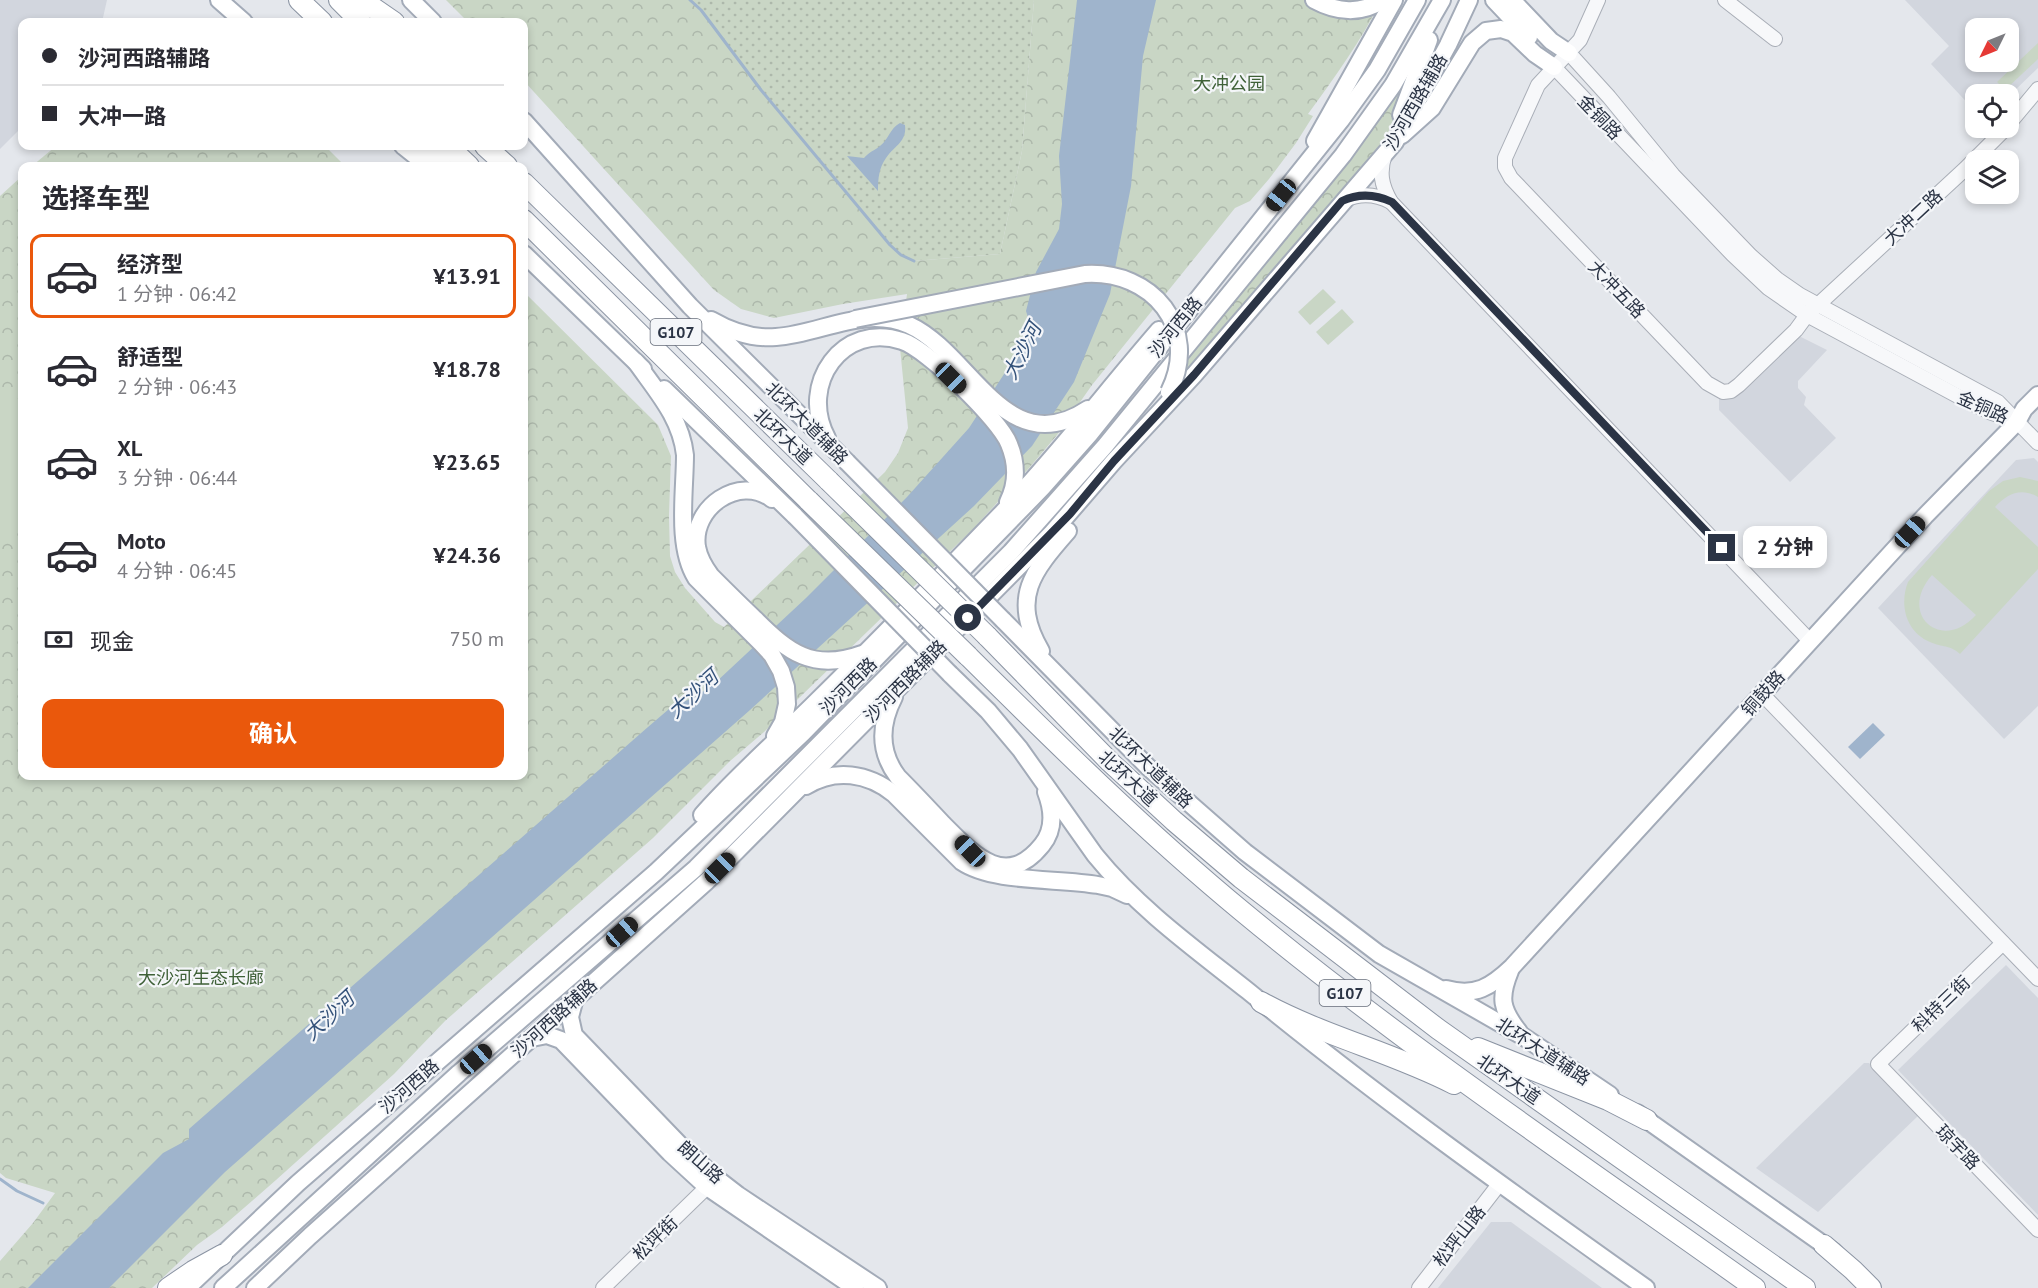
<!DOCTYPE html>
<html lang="zh">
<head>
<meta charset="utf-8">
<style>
  body { margin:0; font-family:"PT Sans","Noto Sans SC",sans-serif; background:#f2f2f3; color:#2b2b33; height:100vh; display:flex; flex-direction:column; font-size:22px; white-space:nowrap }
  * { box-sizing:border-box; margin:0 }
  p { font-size:20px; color:#7c7c81 }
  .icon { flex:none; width:33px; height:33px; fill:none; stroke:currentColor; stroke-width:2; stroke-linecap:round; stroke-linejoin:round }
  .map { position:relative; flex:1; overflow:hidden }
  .side { position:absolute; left:18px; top:162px; width:510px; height:618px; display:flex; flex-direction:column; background:#fff; border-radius:12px; box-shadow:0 3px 9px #0003 }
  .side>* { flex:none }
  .guide { position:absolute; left:18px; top:18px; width:510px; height:132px; border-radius:12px; box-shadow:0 3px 9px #0003; display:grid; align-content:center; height:132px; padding:0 24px; background:#fff }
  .needle { width:39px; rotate:227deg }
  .buttons { position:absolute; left:1965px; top:18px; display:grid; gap:12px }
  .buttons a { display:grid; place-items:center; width:54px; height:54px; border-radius:12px; background:#fff; box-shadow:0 3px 9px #0003; font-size:30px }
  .end { position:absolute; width:27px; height:27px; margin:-14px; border:8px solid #2b3445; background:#fff; box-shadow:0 0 0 3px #fff }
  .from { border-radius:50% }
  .bubble { position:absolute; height:42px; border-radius:12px; background:#fff; box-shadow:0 3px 9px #0003; font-size:20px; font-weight:700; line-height:42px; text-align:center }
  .car { position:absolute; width:18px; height:36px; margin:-18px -9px; border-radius:8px; box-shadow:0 0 4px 2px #0007; background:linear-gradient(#222 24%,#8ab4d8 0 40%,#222 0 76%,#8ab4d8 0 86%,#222 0) }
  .guide b { display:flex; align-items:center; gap:21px; height:57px; font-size:22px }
  .guide b+b { border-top:2px solid #e1e1e2 }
  .guide i { width:15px; height:15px; background:#2b2b33 }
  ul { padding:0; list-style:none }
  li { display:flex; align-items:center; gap:18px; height:84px; margin:0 12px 9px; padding:0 12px; border:3px solid transparent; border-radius:12px }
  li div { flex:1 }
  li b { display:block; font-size:22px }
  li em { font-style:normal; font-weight:700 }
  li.on { border-color:#ea580c }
  li>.icon { width:54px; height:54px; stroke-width:1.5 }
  h2 { padding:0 24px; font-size:27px; line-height:72px }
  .pay { display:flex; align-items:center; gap:15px; height:66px; padding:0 24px; font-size:22px }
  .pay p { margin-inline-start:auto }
  .button { display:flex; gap:12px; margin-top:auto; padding:12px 24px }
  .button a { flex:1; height:69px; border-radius:12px; background:#ea580c; color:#fff; font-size:24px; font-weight:700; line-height:69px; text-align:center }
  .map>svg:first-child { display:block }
</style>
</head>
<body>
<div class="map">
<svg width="2038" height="1288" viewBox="0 0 2038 1288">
  <defs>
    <pattern id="grass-dots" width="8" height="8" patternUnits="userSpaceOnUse" patternTransform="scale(1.5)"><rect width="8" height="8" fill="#c9d6c5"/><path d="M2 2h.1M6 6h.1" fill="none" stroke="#adb8ab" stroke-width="1.8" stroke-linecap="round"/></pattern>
    <pattern id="forest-crowns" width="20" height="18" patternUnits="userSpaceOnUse" patternTransform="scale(1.5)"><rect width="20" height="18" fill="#c9d6c5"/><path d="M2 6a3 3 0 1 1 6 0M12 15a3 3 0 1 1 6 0" fill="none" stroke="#adb8ab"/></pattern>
  </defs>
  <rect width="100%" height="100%" fill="#e4e7ec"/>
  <!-- built -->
  <g fill="#d2d6de" fill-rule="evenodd">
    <path d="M 0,0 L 107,0 L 102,22 L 22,22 L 22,127 L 0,149 Z"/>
    <path d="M 1905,0 L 2038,0 L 2038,68 L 2009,96 L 2008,94 L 1976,94 L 1975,111 L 1931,64 L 1949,46 ZM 1976,28 L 2008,28 L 2008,62 L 1976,62 Z"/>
    <path d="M 1799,336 L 1827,350 L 1798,381 L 1798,388 L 1806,397 L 1804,405 L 1836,438 L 1790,482 L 1719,410 L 1719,398 L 1736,396 Z"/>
    <path d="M 2034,458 L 2038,462 L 2038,706 L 2004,739 L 1878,608 L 2016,460 Z"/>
    <path d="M 2006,965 L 2038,998 L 2038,1215 L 1898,1070 Z"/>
    <path d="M 1864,1063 L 1869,1063 L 1919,1115 L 1818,1212 L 1756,1168 Z"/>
    <path d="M 1491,1222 L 1511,1222 L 1602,1288 L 1438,1288 Z"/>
  </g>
  <!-- grass -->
  <path fill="url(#grass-dots)" d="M 690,0 L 1034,0 L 1022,151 L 1000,254 L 914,261 L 901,255 L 890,245 L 761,90 L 701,10 Z"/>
  <!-- forest -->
  <g fill="url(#forest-crowns)">
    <path d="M 446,0 L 690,0 L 701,10 L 761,90 L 890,245 L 901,255 L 914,261 L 1000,254 L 1022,151 L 1034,0 L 1381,0 C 1362,40 1334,78 1308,114 L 1313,116 L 1296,143 L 1269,179 L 1250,201 L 1235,208 L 1092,385 L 1057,435 L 1030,467 L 973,529 L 764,732 L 730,761 L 653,838 L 445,1021 L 394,1074 L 276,1180 L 222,1227 L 197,1245 L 152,1288 L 0,1288 L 0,1261 L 33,1223 L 55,1193 L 6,1178 L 0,1173 L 0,196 L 22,176 L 22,776 L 524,776 L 524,292 L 658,425 L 671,456 L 669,516 L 670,556 L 675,572 L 685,588 L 715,622 L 724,627 L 885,472 L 898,453 L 908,428 L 900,348 L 907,294 L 843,304 L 774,318 L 741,309 L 714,290 L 524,81 L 524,22 L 468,22 Z"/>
    <path d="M 1404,84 L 1407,85 L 1388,133 L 1357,176 L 1182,376 L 1185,361 L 1327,188 L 1361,145 Z"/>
    <path d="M 56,146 L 325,146 L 345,166 L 32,166 Z"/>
  </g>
  <!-- pitch -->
  <g fill="#c9d6c5" fill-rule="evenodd">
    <path d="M 2038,43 L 2038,59 L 2005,90 L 1997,82 Z"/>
    <path d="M 61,150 L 77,166 L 43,166 Z"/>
    <path d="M 1323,289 L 1336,302 L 1310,325 L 1298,312 Z"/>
    <path d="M 1342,309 L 1354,322 L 1328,345 L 1316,332 Z"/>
    <path d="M 12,393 L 22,403 L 22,517 L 0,542 L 0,406 Z"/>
    <path d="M 2020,477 L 2038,481 L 2038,497 C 2021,487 2007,494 1995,507 L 2038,547 L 2038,569 L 1960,654 C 1949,644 1943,648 1930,642 C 1906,632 1899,605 1908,582 L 1989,491 L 2003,481 ZM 1932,575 L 1976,615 C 1942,653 1897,615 1932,575 Z"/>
  </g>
  <!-- water -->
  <g fill="#9fb4cc">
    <path d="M 1077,0 L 1156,0 L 1143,56 L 1131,186 L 1110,294 L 1074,382 L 1032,446 L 974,506 L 750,710 L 225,1172 L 109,1288 L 28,1288 L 163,1153 L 189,1139 L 189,1129 L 648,727 L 669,709 L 696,696 L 715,683 L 806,598 L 907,497 L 969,428 L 1019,351 L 1031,327 L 1026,311 L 1036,272 L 1059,229 L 1062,204 L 1059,156 Z"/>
    <path d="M 900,123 L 905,125 C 907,142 895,145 886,158 C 879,168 878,178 878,191 L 847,156 L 864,158 C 870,151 874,151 880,146 C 889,139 890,128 900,123 Z"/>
    <path d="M 1873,723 L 1885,735 L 1860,759 L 1848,747 Z"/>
  </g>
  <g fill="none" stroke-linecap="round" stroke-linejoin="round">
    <!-- stream -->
    <g stroke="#9fb4cc" stroke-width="3">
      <path d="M 690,0 L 701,10 L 761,90 L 890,245 L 901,255 L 914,261"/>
      <path d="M 0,1179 L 17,1191 L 43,1203"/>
    </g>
    <defs>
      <g id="minor">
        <path d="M 1598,0 L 1580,40 L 1538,85 L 1505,158 L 1505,167 L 1511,178 L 1707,383 L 1723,392 L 1731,391 L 1739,385 L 1796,330 L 1807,315 L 1965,169 L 2006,128"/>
        <path d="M 1725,0 L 1775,39"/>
        <path d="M 1569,53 L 1609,97 L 1673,175 L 1751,256 L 1777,279 L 1800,295 L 1998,402 L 2038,443"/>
        <path d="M 1554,67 L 1733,255 L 1768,288 L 1807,315 L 1969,402 L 1992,413 L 2015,421"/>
        <path d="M 2008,125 L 2038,89"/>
        <path d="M 1385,154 C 1379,172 1381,185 1391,202 L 1810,641"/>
        <path d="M 1345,200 C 1360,193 1376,194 1391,202"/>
        <path d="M 1762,694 L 2038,979"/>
        <path d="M 2003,943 L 1878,1064 L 2038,1230"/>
        <path d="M 603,1288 L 707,1187"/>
        <path d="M 1419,1288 L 1500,1183"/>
      </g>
      <g id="major">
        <path d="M 219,0 L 244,22"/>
        <path d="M 411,0 L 433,22"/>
        <path d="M 1314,0 C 1336,12 1361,15 1382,0"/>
        <path d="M 1494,0 L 1529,37"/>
        <path d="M 1512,0 L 1551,41 L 1569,53"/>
        <path d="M 1401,115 L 1429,40"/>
        <path d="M 524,121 L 690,306 L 847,462"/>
        <path d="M 1402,135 L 1432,108 L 1472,43 L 1486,31 L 1501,29 L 1513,33 L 1535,54 L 1554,67"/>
        <path d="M 1315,141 L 1394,0"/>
        <path d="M 403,146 L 428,166"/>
        <path d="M 524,254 L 643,369"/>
        <path d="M 711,320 C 730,331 753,339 776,337 C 821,334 864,305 909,325 C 971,353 1006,464 1088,409"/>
        <path d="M 636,362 C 657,392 681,418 685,455 C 685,492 676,546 696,578 L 761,643 L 772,655 L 781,671 L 786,687 L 787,704 L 783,722 L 775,736"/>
        <path d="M 664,389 L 795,516"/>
        <path d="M 827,438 C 798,384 843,321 902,341 C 927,349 1000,420 1009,444 C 1017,463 1017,484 1008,502"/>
        <path d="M 772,499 C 739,474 691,508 697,547 C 699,558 705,568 711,576 C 726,591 740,605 755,619 C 788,652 813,672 862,654"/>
        <path d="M 1003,620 L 1148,767 L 1245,852 L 1379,954 L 1524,1037 L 1610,1095"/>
        <path d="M 1041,651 C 1010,598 1033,571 1068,531"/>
        <path d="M 950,674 L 988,711 L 1020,749 L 1095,855 C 1138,908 1195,949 1248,991 C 1376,1096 1511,1192 1646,1288"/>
        <path d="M 894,697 C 880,724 878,751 898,777 C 913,792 928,808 943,824 C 972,853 1005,891 1042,845 C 1055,829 1053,810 1046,792"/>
        <path d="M 806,786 C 835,768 868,773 894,794 L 962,862 C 993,883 1059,878 1098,885 L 1112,888 L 1127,895"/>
        <path d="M 702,815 C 738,774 779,739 818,700 C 880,639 941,576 1002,513 C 1058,455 1106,391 1159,330"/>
        <path d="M 1510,971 C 1499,998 1501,1009 1519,1032"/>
        <path d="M 1446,989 C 1475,997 1491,987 1512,967 L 1925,516 L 2017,422 L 2024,409 L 2038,395"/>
        <path d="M 575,998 L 570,1017 L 574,1035 L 679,1144 L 716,1178 L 738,1195 L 878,1288"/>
        <path d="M 532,1038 L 547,1035 L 561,1040 L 670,1153 L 707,1187 L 855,1288"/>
        <path d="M 1637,1113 L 1834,1252"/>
        <path d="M 187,1288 L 298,1183 L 656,872 L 803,733 L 1042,488 L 1089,435 L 1341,120 L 1377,70 L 1417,0"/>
        <path d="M 223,1288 L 459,1073 L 696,868 L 1011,552 L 1105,446 L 1343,155 L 1393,85 L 1442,0"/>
        <path d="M 255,1288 L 310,1236 L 706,882 L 1051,534 L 1114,461 L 1194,375 L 1395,142 L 1448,45 L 1469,0"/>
      </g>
      <g id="highway">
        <path d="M 299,0 L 322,22"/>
        <path d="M 339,0 L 361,22"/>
        <path d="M 362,0 L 394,22"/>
        <path d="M 422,146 L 442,166"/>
        <path d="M 448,146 L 469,166"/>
        <path d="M 485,146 L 507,166"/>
        <path d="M 524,183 L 829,481"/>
        <path d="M 524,220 L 809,501"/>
        <path d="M 987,636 L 1110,762 L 1174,821 L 1241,878 L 1438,1029 L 1805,1288"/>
        <path d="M 968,656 C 1057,744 1146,832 1243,912 C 1406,1047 1583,1165 1755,1288"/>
        <path d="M 1261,1002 C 1323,1036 1392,1052 1454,1084"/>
        <path d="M 1478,1048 L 1608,1100 L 1647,1120"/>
        <path d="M 1824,1245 L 1853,1270 L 1871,1288"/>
        <path d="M 168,1288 L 193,1271 L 222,1255"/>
      </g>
    </defs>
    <!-- minor casing -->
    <use href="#minor" stroke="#a9aeb7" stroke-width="16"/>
    <!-- major casing -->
    <use href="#major" stroke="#a3abb8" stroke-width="20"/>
    <!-- highway casing -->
    <use href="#highway" stroke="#8b94a3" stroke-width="22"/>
    <!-- minor -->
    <use href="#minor" stroke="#f7f8fa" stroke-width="14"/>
    <!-- major -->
    <use href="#major" stroke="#fff" stroke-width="16"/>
    <!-- highway -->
    <use href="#highway" stroke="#fff" stroke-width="20"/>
    <defs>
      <g id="major-bridge">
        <path d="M 855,319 L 1085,274 C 1152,270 1201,328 1169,392"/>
        <path d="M 847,462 L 1003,620"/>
        <path d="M 795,516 L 950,674"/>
      </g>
      <g id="highway-bridge">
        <path d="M 829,481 L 987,636"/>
        <path d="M 809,501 L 968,656"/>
      </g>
    </defs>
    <!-- major-bridge casing -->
    <use href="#major-bridge" stroke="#a3abb8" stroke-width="20" stroke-linecap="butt"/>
    <!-- highway-bridge casing -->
    <use href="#highway-bridge" stroke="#8b94a3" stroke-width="22" stroke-linecap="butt"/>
    <!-- major-bridge -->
    <use href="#major-bridge" stroke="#fff" stroke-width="16"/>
    <!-- highway-bridge -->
    <use href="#highway-bridge" stroke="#fff" stroke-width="20"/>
  </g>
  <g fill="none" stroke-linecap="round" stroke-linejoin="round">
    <!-- route -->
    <path stroke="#2b3445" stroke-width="8" d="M 968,618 L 1070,514 L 1114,461 L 1194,375 L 1342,201 C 1359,193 1375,194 1392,202 L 1722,548"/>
  </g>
  <g text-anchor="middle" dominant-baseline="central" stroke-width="4.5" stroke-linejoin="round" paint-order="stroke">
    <!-- shield labels -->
    <g fill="#f4f6f9" stroke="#676e7b" stroke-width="1.5">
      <rect x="650.5" y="319" width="51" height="26" rx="4.5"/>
      <rect x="1319.5" y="980" width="51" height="26" rx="4.5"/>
    </g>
    <g font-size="16" font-weight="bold" fill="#2b3445">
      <text x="676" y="332">G107</text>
      <text x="1345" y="993">G107</text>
    </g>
    <!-- park labels -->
    <g font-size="18" fill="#3f6138" stroke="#f4f6f9">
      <text x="1229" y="83">大冲公园</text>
      <text x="201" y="977">大沙河生态长廊</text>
    </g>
    <!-- street labels -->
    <g font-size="18" fill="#2b3445" stroke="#f4f6f9">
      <text transform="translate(1415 102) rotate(-60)">沙河西路辅路</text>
      <text transform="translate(1600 117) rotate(46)">金铜路</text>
      <text transform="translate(1913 217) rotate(-43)">大冲二路</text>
      <text transform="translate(1617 289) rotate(46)">大冲五路</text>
      <text transform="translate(1175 327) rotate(-51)">沙河西路</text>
      <text transform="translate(1983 407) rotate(24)">金铜路</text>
      <text transform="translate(807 423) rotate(45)">北环大道辅路</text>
      <text transform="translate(783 436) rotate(44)">北环大道</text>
      <text transform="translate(905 681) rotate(-45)">沙河西路辅路</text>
      <text transform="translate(848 686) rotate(-45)">沙河西路</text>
      <text transform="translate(1763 693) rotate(-48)">铜鼓路</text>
      <text transform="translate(1151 767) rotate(44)">北环大道辅路</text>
      <text transform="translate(1128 778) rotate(43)">北环大道</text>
      <text transform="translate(1941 1004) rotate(-44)">科特三街</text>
      <text transform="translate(554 1018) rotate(-42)">沙河西路辅路</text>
      <text transform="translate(1543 1051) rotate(33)">北环大道辅路</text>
      <text transform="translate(1509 1079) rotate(35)">北环大道</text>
      <text transform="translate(409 1086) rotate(-41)">沙河西路</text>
      <text transform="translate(1958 1147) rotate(46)">琼宇路</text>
      <text transform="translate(701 1162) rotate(42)">朗山路</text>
      <text transform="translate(1459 1236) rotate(-52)">松坪山路</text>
      <text transform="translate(655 1238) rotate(-44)">松坪街</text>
    </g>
    <!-- water labels -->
    <g font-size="20" font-style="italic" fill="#34527a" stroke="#f4f6f9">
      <text transform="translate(1022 351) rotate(-63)">大沙河</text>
      <text transform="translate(693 694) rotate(-42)">大沙河</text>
      <text transform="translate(329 1016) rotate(-43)">大沙河</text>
    </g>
  </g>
</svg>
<div class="buttons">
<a><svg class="needle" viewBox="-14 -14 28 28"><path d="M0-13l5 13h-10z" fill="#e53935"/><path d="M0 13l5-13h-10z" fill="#7c7c81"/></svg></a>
<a><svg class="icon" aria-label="locate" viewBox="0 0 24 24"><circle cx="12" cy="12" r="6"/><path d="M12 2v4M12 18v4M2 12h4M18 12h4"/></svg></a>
<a><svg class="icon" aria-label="layers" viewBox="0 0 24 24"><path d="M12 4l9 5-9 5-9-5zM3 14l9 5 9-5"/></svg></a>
</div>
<i class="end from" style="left:968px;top:618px"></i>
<i class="end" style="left:1722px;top:548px"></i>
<div class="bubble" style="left:1743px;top:526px;width:84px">2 分钟</div>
<i class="car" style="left:1281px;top:195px;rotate:219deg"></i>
<i class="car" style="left:951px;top:378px;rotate:135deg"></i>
<i class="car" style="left:1910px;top:532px;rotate:43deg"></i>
<i class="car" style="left:970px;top:851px;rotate:316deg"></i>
<i class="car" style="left:720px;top:868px;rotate:45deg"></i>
<i class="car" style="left:622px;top:932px;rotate:49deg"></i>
<i class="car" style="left:476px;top:1059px;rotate:49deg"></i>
<div class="guide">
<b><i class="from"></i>沙河西路辅路</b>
<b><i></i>大冲一路</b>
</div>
<section class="side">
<h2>选择车型</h2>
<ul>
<li class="on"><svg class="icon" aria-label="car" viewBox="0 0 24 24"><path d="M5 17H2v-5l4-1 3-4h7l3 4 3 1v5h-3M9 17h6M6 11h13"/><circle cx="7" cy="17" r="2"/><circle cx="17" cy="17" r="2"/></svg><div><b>经济型</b><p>1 分钟 · 06:42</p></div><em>¥13.91</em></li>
<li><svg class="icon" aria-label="car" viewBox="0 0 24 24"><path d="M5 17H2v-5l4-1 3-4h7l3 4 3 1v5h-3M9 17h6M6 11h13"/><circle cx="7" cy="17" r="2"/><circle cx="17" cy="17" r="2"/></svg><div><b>舒适型</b><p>2 分钟 · 06:43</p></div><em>¥18.78</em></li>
<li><svg class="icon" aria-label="car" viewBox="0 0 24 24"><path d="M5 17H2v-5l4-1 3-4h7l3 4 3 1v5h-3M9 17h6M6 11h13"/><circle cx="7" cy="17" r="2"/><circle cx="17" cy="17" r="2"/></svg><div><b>XL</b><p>3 分钟 · 06:44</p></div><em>¥23.65</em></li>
<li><svg class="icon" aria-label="car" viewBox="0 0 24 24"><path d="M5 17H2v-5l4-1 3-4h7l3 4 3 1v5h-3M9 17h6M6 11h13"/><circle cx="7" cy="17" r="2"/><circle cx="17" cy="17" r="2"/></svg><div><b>Moto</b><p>4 分钟 · 06:45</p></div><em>¥24.36</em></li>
</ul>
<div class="pay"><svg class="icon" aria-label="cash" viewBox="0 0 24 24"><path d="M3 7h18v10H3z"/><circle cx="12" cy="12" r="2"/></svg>现金<p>750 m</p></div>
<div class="button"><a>确认</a></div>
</section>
</div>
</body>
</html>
